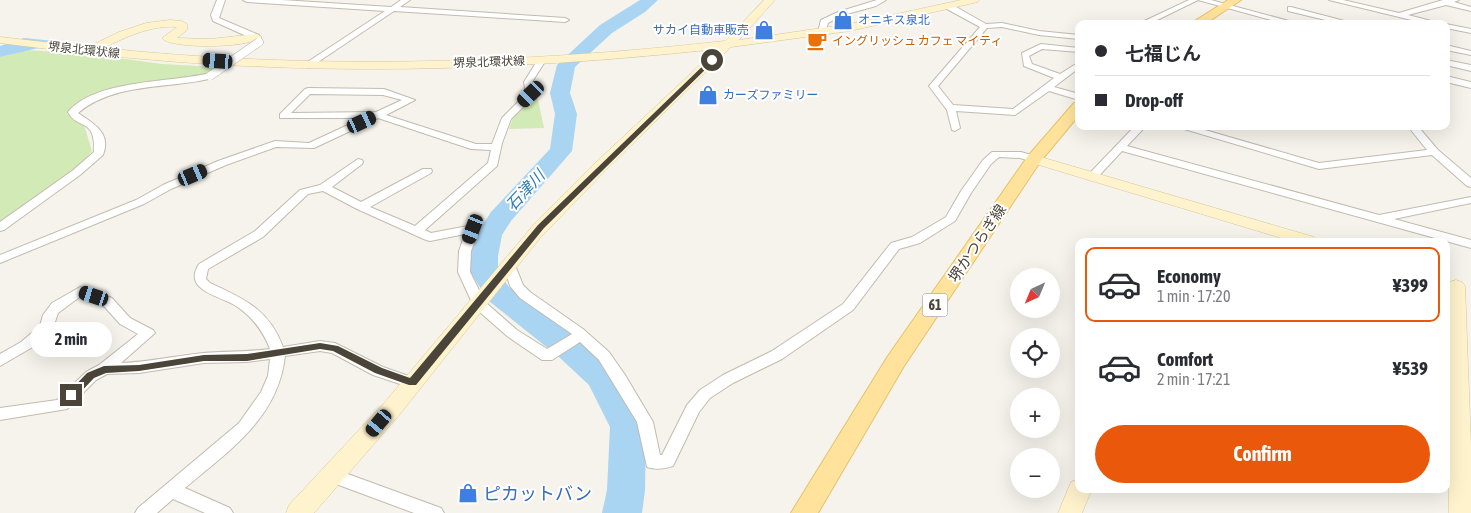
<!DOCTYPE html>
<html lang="en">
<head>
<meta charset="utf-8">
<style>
  body { margin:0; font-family:"Asap Condensed","Noto Sans JP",sans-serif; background:#f7f7f7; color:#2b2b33; height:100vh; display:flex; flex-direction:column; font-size:19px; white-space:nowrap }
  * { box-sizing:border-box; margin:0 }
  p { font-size:16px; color:#7c7c81 }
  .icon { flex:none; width:28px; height:28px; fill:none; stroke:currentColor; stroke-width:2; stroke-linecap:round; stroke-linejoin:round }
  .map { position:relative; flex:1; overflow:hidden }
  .side { position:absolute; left:1075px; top:238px; width:375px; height:255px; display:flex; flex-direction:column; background:#fff; border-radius:10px; box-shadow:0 5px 20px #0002 }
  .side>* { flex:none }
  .banner { position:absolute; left:1075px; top:20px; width:375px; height:110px; border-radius:10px; box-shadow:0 5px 20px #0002; display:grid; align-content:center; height:110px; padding:0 20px; background:#fff }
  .needle { width:32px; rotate:224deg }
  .tools { position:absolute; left:1010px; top:268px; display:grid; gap:10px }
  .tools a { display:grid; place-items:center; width:50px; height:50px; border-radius:50%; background:#fff; box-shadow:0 5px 20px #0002; font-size:25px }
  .end { position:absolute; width:22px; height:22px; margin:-11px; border:6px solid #4b4439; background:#fff; box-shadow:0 0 0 2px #fff }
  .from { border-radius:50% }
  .bubble { position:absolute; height:35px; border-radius:18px; background:#fff; box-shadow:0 5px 20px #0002; font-size:16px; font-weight:700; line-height:35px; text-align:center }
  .car { position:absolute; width:15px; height:30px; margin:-15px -8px; border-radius:6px; box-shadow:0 0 4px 1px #0007; background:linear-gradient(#222 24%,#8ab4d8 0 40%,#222 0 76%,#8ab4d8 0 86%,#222 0) }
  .banner b { display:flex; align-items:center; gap:18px; height:48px; font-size:19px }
  .banner b+b { border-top:1px solid #e1e1e2 }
  .banner i { width:12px; height:12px; background:#2b2b33 }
  ul { padding:9px 0 0; list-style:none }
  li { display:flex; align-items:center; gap:15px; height:75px; margin:0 10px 8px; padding:0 10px; border:2px solid transparent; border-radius:10px }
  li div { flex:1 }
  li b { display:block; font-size:19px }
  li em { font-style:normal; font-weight:700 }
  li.selected { border-color:#ea580c }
  li>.icon { width:45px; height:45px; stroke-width:1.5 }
  .button { display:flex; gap:10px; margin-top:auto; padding:10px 20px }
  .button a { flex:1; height:58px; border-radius:30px; background:#ea580c; color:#fff; font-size:20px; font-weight:700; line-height:58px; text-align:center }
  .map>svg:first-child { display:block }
</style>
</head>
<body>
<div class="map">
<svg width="1471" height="513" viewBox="0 0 1471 513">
  <rect width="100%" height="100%" fill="#f6f3ec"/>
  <!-- green -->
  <g fill="#d2eab5">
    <path d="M 28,50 L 88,54 L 162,64 L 216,67 L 203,75 L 93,97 L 75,105 L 67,113 L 72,119 L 84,125 L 92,151 L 78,167 L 0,222 L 0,57 Z"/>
    <path d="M 537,95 L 544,128 L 509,129 L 513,118 Z"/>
  </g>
  <!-- water -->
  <path fill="#a9d4f2" d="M 24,38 L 64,42 L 0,57 L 0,46 Z"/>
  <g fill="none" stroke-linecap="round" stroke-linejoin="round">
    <!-- river -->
    <path fill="#a9d4f2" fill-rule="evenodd" d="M 640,0 L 658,0 L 645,12 L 612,33 L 575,67 L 570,93 L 577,114 L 572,151 L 511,221 L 502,235 L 498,256 L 498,272 L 509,287 L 581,341 L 614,370 L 619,378 L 646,427 L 645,490 L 642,513 L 602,513 L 607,490 L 610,427 L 589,385 L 559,357 L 489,301 L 470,272 L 470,256 L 476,235 L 491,212 L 550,149 L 555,114 L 550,93 L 557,65 L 600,25 Z"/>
    <defs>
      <g id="street">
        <path d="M 217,0 L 225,0 L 219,18 L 259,35 L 263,42 L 262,44 L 256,44 L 253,39 L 213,21 L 211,15 Z"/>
        <path d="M 243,0 L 282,0 L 391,7 L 401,0 L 410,0 L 400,7 L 565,18 L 569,20 L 565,22 L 394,11 L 309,68 L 305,65 L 306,63 L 385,11 L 247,2 Z"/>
        <path d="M 877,0 L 886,0 L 876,6 L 843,15 L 828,23 L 825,34 L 818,32 L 821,20 L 838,12 Z"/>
        <path d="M 1189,0 L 1211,0 L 1300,24 L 1286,24 L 1198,0 L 1149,24 L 1138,24 Z"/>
        <path d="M 1329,0 L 1343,0 L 1399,13 L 1443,0 L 1459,0 L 1454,2 L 1471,7 L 1471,11 L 1446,5 L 1408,15 L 1443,24 L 1428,24 Z"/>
        <path d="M 945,4 L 951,4 L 986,24 L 1002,23 L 1039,31 L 1079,35 L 1079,39 L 1039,35 L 1002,27 L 987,28 L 938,86 L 953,105 L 1013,109 L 1054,78 L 1024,66 L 1022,53 L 1041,44 L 1079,48 L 1079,52 L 1042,49 L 1029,56 L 1032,64 L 1060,74 L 1079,62 L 1079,68 L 1054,87 L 1079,94 L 1079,100 L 1049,91 L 1015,115 L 956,111 L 960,128 L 955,131 L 952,130 L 947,110 L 929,86 L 980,27 L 945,8 Z"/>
        <path d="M 1288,7 L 1291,7 L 1356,24 L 1342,24 L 1288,11 Z"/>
        <path d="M 1446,24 L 1471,29 L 1471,33 L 1446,28 Z"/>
        <path d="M 1446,45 L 1471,51 L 1471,55 L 1446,50 Z"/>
        <path d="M 539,58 L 546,60 L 532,82 L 536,94 L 511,119 L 502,143 L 497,166 L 425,230 L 431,233 L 473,225 L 477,226 L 479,229 L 471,251 L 470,272 L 485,302 L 517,330 L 547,349 L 572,334 L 520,298 L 510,286 L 504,266 L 506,263 L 514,263 L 523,285 L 530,292 L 583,329 L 609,352 L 625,375 L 653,422 L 660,455 L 662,455 L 687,405 L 700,390 L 723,375 L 772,351 L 843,304 L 891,243 L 912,237 L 946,217 L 961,191 L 983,160 L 992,152 L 1021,152 L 1038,157 L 1039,159 L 1034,162 L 1020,158 L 999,157 L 991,164 L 971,193 L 955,221 L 920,243 L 899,249 L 853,310 L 782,359 L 733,383 L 710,398 L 699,412 L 673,466 C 664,469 656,470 647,467 L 637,422 L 599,360 L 580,342 L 552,360 L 542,360 L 507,336 L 474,307 L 458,272 L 459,251 L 465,234 L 430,241 L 426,240 L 357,209 L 323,191 L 308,194 L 263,237 L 208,269 L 206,279 L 210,283 C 244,299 269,309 283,347 L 320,341 L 335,343 L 383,367 L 417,379 L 420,383 L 417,387 L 412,388 L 373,375 L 332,353 L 320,351 L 285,356 C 278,419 229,450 185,488 L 230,508 L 233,513 L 205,513 L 173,499 L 157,513 L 135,513 L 138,508 L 239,423 L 261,392 L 268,376 L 270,359 L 247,362 L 204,363 L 139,373 L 107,374 L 96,380 L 67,409 L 0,420 L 0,408 L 57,400 L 86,372 L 99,365 L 138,334 L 120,324 L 102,304 L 81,296 L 58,313 L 52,331 L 31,348 L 0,366 L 0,354 L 21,342 L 40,326 L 43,315 L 52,303 L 80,287 L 112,298 L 130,318 L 153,330 L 155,333 L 121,363 C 148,362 175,356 203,353 C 225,351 247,352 270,349 C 263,331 254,319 239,308 C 224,296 181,292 199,264 L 255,231 L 300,190 L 320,185 L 358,159 L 362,160 L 363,162 L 362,164 L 332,187 L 361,202 L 423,169 L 431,169 L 432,171 L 431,173 L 370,207 L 415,226 L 488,163 L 491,150 L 471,149 L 378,118 L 314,148 L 276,147 L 226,165 L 171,189 L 144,204 L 0,263 L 0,255 L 136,200 L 163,185 L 218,161 L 275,141 L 309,143 L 363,118 L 280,118 L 280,114 L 305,89 L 308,88 L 384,89 L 415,100 L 386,115 L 476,144 L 492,144 L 502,118 L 526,94 L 524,82 ZM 310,94 L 383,95 L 402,100 L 376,112 L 291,113 Z"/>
        <path d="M 1446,60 L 1471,65 L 1471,71 L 1446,65 Z"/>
        <path d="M 210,73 L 213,74 L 213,78 C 170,89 114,82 78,113 C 92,123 112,132 103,155 L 80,175 L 4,230 L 0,231 L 0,222 L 72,171 L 94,152 C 96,117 77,130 68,112 C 96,79 170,83 210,73 Z"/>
        <path d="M 1446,76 L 1471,82 L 1471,88 L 1446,82 Z"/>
        <path d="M 1135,126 L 1146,126 L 1127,146 L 1379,215 L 1471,197 L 1471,203 L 1394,219 L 1471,240 L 1471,248 L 1122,151 L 1096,179 L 1088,179 L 1087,177 L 1088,175 Z"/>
        <path d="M 1174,126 L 1191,126 L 1319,163 L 1427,150 L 1411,130 L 1411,126 L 1421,126 L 1421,130 L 1438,150 L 1471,178 L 1471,187 L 1467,186 L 1432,155 L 1319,169 Z"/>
        <path d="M 334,469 L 441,508 L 444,513 L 414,513 L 328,481 L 325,476 L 328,471 Z"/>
      </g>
      <g id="secondary">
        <path d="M 764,0 L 775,0 L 739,40 L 850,24 L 961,0 L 979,0 L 978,2 L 850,31 L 731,47 L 604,172 L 540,238 L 400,414 L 314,513 L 286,513 L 289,505 L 385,402 L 536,222 L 593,165 L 717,49 C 569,65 420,73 271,67 C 180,64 90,55 0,43 L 0,37 L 88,47 L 119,32 L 146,23 L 170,20 L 182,21 L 187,24 L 187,30 L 177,38 L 210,39 L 256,34 L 262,37 C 250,48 179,49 164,40 L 162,38 L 177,27 C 150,25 127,37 103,48 C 310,70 518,64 725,41 Z"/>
        <path d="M 1034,155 L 1314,237 L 1317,241 L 1291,241 L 1029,162 L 1027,159 L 1029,156 Z"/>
        <path d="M 1456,280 L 1462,282 L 1465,286 L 1471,446 L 1471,513 L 1449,513 L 1447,286 L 1450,282 Z"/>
        <path d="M 1079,479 L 1079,489 L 1092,489 L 1082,513 L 1058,513 L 1071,482 Z"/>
      </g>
      <g id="primary">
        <path d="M 1228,0 L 1241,0 L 1205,24 L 1190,24 Z"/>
        <path d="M 1079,102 L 1079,115 L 1040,162 L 904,366 L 818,513 L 791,513 L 888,356 L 1028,156 L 1074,103 Z"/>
      </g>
    </defs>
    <!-- street casing -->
    <use href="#street" stroke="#c2bbae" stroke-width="2"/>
    <!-- secondary casing -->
    <use href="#secondary" stroke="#d6c79b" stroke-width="1"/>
    <!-- primary casing -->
    <use href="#primary" stroke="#e6c16a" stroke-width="2"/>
    <!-- street -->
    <use href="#street" fill="#fff" fill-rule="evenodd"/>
    <!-- secondary -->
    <use href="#secondary" fill="#fff3cd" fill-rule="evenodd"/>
    <!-- primary -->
    <use href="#primary" fill="#ffe39c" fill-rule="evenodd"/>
    <defs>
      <path id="street-bridge" d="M 210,76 L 259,42"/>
    </defs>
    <!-- street-bridge casing -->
    <use href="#street-bridge" stroke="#c2bbae" stroke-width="9" stroke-linecap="butt"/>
    <!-- street-bridge -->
    <use href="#street-bridge" stroke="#fff" stroke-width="8"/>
  </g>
  <!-- route -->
  <path fill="#4b4439" d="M 710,59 L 715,60 L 544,228 L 416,385 L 409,385 L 375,373 L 333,351 L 320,349 L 247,361 L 204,361 L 139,371 L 106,373 L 94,378 L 75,398 L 71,399 L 66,395 L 87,373 L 104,366 L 139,365 L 204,355 L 247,354 L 320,343 L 338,346 L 382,368 L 410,378 L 538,225 Z"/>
  <!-- icons -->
  <defs>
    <symbol id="shop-bare" viewBox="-9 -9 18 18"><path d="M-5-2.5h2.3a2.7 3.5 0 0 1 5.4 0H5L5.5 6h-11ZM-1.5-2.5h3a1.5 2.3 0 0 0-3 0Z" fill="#3f7fe0" stroke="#fff" stroke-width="2.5" paint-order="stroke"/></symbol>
    <symbol id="cafe-bare" viewBox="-9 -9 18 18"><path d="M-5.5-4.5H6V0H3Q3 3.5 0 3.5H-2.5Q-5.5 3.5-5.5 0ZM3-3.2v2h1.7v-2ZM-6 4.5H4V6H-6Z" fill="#e8710a" stroke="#fff" stroke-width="2.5" paint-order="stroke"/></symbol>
  </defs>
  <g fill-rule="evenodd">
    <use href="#shop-bare" x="829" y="6" width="28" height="28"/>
    <use href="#shop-bare" x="750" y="16" width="28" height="28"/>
    <use href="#cafe-bare" x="803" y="27" width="28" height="28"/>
    <use href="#shop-bare" x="694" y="81" width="28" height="28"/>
    <use href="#shop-bare" x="454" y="479" width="28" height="28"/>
  </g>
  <g text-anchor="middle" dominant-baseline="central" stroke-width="4" stroke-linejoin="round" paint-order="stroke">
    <!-- far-shop labels -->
    <g font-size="12" fill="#366cbe" stroke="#fff" text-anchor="start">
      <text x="858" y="20">オニキス泉北</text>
      <text x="749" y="30" text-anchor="end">サカイ自動車販売</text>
      <text x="723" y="95">カーズファミリー</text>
    </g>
    <!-- far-food labels -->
    <g font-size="12" fill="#c56008" stroke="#fff" text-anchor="start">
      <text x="832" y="41">イングリッシュ カフェ マイティ</text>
    </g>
    <!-- far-street labels -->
    <g font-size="12" fill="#4b4439" stroke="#fff">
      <text transform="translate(84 50) rotate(6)">堺泉北環状線</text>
      <text transform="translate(489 62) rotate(-2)">堺泉北環状線</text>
    </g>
    <!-- shield labels -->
    <rect fill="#fff" stroke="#817c74" stroke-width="1" x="922.5" y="293.5" width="25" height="23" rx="4"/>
    <g font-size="14" font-weight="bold" fill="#4b4439">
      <text x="935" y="305">61</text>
    </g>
    <!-- street labels -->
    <g font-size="15" fill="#4b4439" stroke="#fff">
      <text transform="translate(977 243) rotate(-56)">堺かつらぎ線</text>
    </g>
    <!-- water labels -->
    <g font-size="16" font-style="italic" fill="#2e7ab2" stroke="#fff">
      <text transform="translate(525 190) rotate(-47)">石津川</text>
    </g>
    <!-- near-shop labels -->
    <g font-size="18" fill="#366cbe" stroke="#fff" text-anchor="start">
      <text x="483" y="493">ピカットバン</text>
    </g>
  </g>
</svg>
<div class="tools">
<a><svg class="needle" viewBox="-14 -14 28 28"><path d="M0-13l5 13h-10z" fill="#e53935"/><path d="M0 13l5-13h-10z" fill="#7c7c81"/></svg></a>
<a><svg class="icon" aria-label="locate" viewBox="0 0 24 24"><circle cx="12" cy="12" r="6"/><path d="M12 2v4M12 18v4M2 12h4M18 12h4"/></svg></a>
<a>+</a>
<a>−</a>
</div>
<i class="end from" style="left:712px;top:60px"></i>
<i class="end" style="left:71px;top:395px"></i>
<div class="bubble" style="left:30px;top:322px;width:82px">2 min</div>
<i class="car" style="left:218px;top:61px;rotate:274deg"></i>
<i class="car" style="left:531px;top:94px;rotate:226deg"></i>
<i class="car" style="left:362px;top:122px;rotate:65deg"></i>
<i class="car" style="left:193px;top:175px;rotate:67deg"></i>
<i class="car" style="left:473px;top:229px;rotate:201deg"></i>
<i class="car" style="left:94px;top:296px;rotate:288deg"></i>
<i class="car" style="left:379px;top:423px;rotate:220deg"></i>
<div class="banner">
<b><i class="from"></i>七福じん</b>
<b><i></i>Drop-off</b>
</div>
<section class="side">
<ul>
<li class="selected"><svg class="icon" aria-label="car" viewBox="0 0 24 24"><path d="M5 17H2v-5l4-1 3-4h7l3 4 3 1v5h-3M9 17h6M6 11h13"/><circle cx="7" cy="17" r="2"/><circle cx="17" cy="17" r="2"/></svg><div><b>Economy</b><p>1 min · 17:20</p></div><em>¥399</em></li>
<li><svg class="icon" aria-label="car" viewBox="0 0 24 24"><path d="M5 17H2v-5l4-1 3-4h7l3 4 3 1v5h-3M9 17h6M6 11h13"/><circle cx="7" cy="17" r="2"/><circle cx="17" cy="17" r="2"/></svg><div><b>Comfort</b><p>2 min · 17:21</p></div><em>¥539</em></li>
</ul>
<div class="button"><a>Confirm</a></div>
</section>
</div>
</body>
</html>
